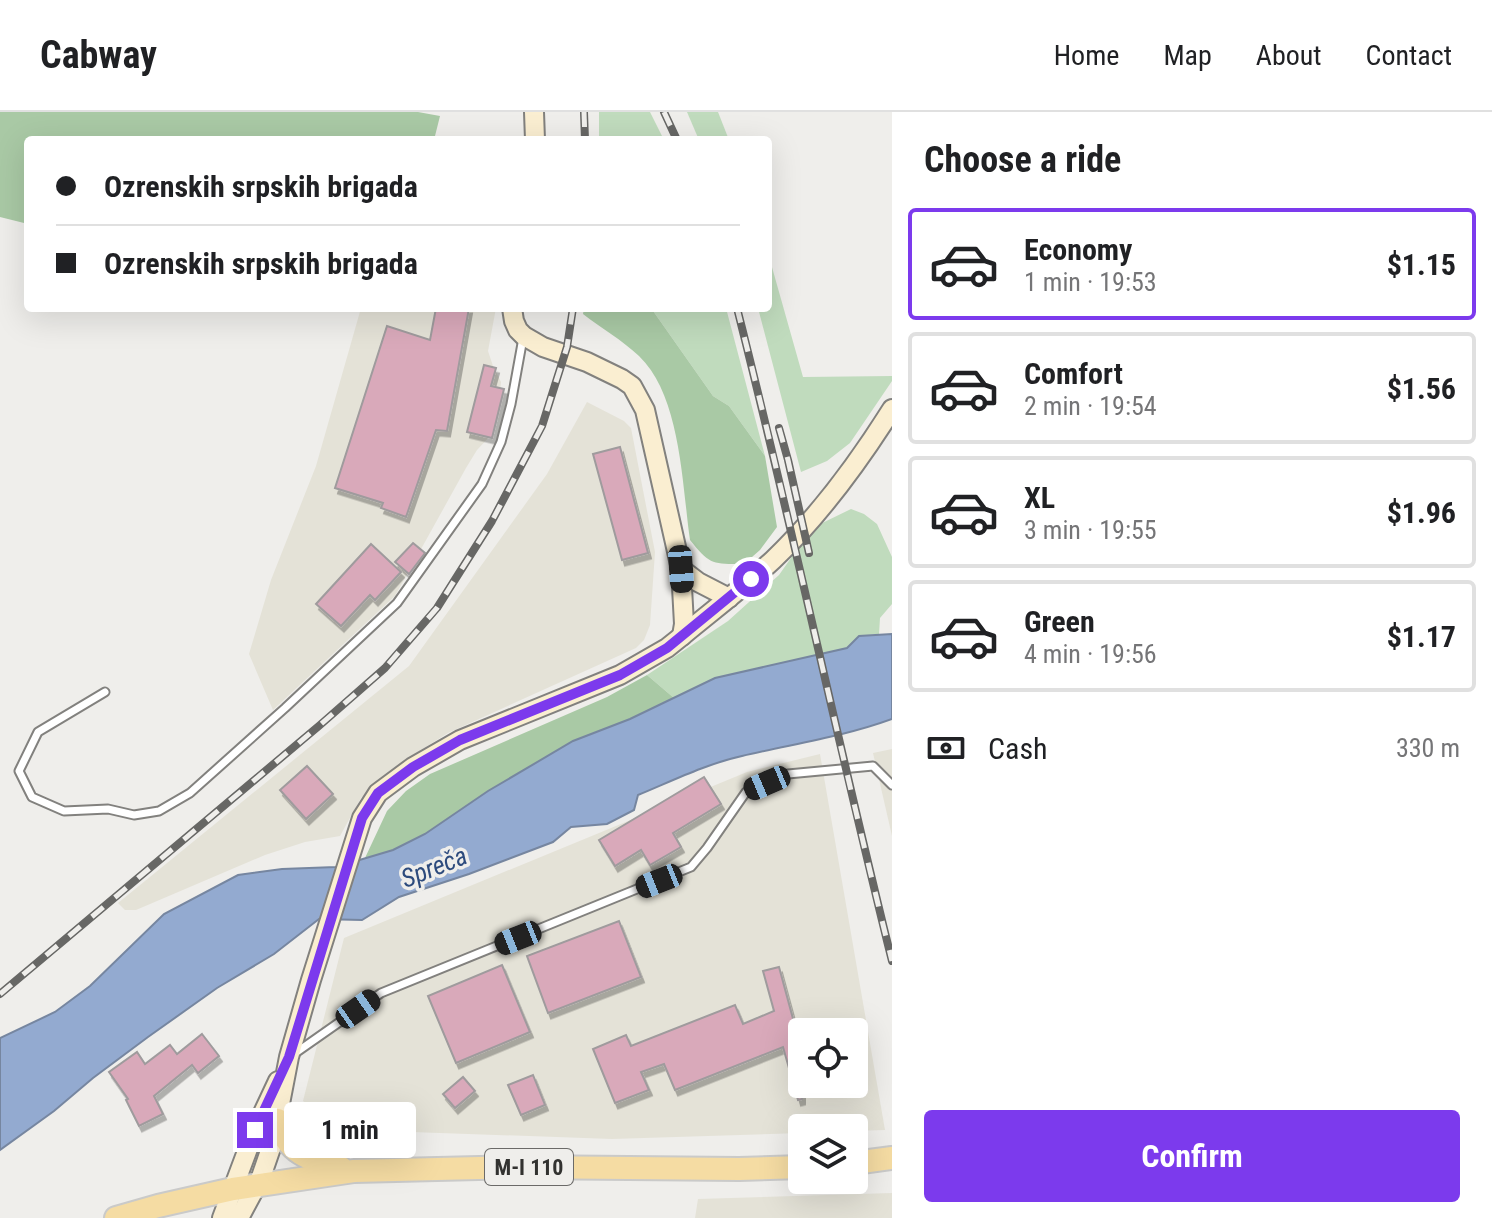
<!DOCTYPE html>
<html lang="en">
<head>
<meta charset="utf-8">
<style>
  body { margin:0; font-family:"Roboto Condensed",sans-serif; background:#f2f2f2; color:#202124; height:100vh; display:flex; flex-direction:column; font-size:30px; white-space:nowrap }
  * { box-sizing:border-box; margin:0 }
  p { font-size:26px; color:#757577 }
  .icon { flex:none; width:44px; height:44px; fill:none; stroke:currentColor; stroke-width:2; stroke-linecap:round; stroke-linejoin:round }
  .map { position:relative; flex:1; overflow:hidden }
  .side { display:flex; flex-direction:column; background:#fff; width:600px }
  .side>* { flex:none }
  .top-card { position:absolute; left:24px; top:24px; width:748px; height:176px; border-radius:8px; box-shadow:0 8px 32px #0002; display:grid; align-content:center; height:176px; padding:0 32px; background:#fff }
  .buttons { position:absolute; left:788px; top:906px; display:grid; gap:16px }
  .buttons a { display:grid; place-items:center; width:80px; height:80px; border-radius:8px; background:#fff; box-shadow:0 8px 32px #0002; font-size:40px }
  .end { position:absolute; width:36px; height:36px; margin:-18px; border:10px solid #7c3aed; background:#fff; box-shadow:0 0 0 4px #fff }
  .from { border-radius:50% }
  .bubble { position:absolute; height:56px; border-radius:8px; background:#fff; box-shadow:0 8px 32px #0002; font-size:26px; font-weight:700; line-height:56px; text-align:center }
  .car { position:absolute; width:24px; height:48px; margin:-24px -12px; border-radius:10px; box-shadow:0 0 6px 2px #0007; background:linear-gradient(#222 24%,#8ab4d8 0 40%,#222 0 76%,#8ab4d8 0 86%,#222 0) }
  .top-card b { display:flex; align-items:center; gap:28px; height:76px; font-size:30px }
  .top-card b+b { border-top:2px solid #e0e0e0 }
  .top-card i { width:20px; height:20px; background:#202124 }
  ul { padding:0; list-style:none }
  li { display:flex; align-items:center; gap:24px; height:112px; margin:0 16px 12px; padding:0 16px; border:4px solid #e0e0e0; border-radius:8px }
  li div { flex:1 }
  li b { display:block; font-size:30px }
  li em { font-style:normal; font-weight:700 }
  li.active { border-color:#7c3aed }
  li>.icon { width:72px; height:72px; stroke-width:1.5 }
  h2 { padding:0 32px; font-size:36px; line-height:96px }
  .pay { display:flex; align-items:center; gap:20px; height:88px; padding:0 32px; font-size:30px }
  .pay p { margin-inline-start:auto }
  .button { display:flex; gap:16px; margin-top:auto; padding:16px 32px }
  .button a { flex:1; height:92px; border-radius:8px; background:#7c3aed; color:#fff; font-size:32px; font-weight:700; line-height:92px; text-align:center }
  header { display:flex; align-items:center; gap:48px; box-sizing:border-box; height:112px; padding:0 40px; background:#fff; border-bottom:2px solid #e0e0e0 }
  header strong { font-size:38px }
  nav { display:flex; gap:44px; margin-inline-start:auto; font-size:28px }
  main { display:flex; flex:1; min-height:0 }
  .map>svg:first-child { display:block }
</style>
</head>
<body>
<header>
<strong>Cabway</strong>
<nav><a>Home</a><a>Map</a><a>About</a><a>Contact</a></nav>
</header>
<main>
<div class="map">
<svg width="892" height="1106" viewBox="0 0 892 1106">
  <defs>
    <filter id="shadow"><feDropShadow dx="3" dy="5.5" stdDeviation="0" flood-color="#0004"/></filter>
  </defs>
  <rect width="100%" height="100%" fill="#efeeeb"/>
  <!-- built -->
  <g fill="#e4e2d7" fill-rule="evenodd">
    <path d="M 361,196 L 496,196 L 488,239 L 493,254 L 501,270 L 497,306 L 492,322 L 477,338 L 466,356 L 395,484 L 273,598 L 249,542 L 271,468 L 316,354 Z"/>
    <path d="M 587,290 L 624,309 L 631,316 L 655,440 L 650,513 L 644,528 L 636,536 L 448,621 L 405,648 L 361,686 L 340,724 L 305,730 L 265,743 L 136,798 L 125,798 L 118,791 L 409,554 L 547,362 Z"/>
    <path d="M 892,637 L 892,724 L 873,641 Z"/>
    <path d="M 820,642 L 885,1018 L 854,1019 L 854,1016 L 802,1016 L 802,1021 L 612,1027 L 355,1018 L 323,1004 L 303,989 L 344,826 L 747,660 ZM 802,920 L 854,920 L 854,972 L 802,972 Z"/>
    <path d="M 892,1081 L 892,1106 L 695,1106 L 698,1087 Z"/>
  </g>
  <!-- green -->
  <g fill="#c0dbbd">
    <path d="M 599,0 L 650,0 L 664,28 L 599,28 Z"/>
    <path d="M 687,0 L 718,0 L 729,28 L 699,28 Z"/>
    <path d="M 768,141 L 803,265 L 892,264 L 892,269 L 850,331 L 827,349 L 801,360 L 758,196 L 768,196 Z"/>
    <path d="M 651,196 L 726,196 L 765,344 L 729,294 L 713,284 Z"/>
    <path d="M 851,397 L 864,402 L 877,412 L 892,445 L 892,492 L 880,506 L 879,522 L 859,524 L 848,536 L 715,566 L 674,586 L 647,563 L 728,509 L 779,463 L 812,416 Z"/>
  </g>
  <!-- forest -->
  <g fill="#a9c9a5">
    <path d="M 0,0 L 418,0 L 440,4 L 434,28 L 28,28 L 28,112 L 0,105 Z"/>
    <path d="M 584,196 L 651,196 L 713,284 L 729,294 L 765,344 L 777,415 L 760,438 L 744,452 C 712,452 710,453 690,428 C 682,373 681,284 639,244 C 622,228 601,216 583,202 Z"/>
    <path d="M 647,563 L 674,586 L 488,679 L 425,722 L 393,738 L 365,746 L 387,699 L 406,679 L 430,662 L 607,585 Z"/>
  </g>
  <!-- water -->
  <path fill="#93aad0" stroke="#7686a0" stroke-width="2" d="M 892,522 L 892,607 C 843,625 792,632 742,644 C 706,652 672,669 638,683 L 634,698 L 607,712 L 571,715 L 553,730 L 469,762 L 399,785 L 362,808 L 319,807 L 274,842 L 217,876 L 148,925 L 93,966 L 54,999 L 0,1038 L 0,926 L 55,900 L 90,874 L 164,802 L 238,763 L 282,757 L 336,755 L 393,738 L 425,722 L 488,679 L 573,629 L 630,607 L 715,566 L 847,536 L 859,524 Z"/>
  <!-- building -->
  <g fill="#d9a9ba" stroke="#9f9b9d" stroke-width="2" filter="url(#shadow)">
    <path d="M 436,196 L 469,196 L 447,319 L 436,318 L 406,405 L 381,396 L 383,391 L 335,376 L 387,214 L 430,228 Z"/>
    <path d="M 484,253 L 496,256 L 491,274 L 504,277 L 492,326 L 467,320 Z"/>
    <path d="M 620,335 L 648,441 L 622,448 L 593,342 Z"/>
    <path d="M 413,431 L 425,441 L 409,462 L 395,450 Z"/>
    <path d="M 371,432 L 401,460 L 375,488 L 370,483 L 341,514 L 316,492 Z"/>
    <path d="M 307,654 L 333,682 L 306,707 L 280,678 Z"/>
    <path d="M 704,665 L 721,692 L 673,721 L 681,735 L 650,753 L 641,738 L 615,754 L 599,728 Z"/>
    <path d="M 619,809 L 641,865 L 548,901 L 527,844 Z"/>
    <path d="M 502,853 L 530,920 L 456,951 L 428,884 Z"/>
    <path d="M 779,855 L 802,940 L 802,987 L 798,988 L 783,935 L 675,978 L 664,952 L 641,960 L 649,978 L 615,991 L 593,937 L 626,923 L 631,934 L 735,893 L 743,912 L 774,899 L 763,859 Z"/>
    <path d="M 202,922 L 219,944 L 198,961 L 192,953 L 154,984 L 163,1002 L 139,1014 L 126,988 L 128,987 L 109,960 L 137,940 L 145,952 L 170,933 L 177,942 Z"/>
    <path d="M 533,963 L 545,993 L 521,1003 L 508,973 Z"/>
    <path d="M 463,965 L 475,979 L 455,996 L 443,982 Z"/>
  </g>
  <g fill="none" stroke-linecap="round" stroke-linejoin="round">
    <defs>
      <g id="lane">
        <path d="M 105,580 L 38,620 L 19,659 L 32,685 L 64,699 L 108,697 L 134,703 L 159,699 L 190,681 L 285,596 L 397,491 L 482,372 L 501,330 L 511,292 L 523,226"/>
        <path d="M 294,942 L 381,881 L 691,755 L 707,736 L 746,680 L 788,662 L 873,654 L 892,673"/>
      </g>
      <g id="secondary">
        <path d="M 534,0 L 535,28"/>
        <path d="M 512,196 L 514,209 L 518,218 L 524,224 L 543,235 L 587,250 L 622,267 L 632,274 L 645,298 L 681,457 L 684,512 L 682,524"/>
        <path d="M 681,457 L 698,470 L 729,486"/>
        <path d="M 222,1106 L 255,1018 L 278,969"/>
        <path d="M 239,1106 L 261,1065 L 272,1033 L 289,945 L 311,868 L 362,706 L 378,681 L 413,655 L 460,628 L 620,563 L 667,536 L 682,524 C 712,499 744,475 773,448 C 819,404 858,351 892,297"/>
      </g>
      <g id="primary">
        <path d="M 278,1008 C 286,1042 311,1048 341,1056"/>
        <path d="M 854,1051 L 892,1046"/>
        <path d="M 116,1106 L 158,1094 L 233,1077 L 354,1059 L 518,1055 L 739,1057 L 802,1055"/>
      </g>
    </defs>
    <!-- lane casing -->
    <use href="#lane" stroke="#82817e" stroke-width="11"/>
    <!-- secondary casing -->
    <use href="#secondary" stroke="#82817e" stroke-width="22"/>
    <!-- primary casing -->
    <use href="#primary" stroke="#cacac9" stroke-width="26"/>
    <!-- lane -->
    <use href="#lane" stroke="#fff" stroke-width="7"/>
    <!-- secondary -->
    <use href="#secondary" stroke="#faeed1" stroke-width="18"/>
    <!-- primary -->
    <use href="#primary" stroke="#f5dca3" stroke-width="22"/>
    <defs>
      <g id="rail">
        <path d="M 584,0 L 585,28"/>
        <path d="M 664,0 L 677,28"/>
        <path d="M 737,196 C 792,413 838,632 892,849"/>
        <path d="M 779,316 L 788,348 L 809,441"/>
        <path d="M 0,882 L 320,613 L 385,556 L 437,496 L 492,409 L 542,314 L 567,235 L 573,196"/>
      </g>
    </defs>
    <!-- rail casing -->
    <use href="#rail" stroke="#676765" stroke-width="8"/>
    <!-- rail -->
    <use href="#rail" stroke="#efeeeb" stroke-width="5" stroke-dasharray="15" stroke-linecap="butt"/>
  </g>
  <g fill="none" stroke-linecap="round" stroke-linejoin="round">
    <!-- route -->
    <path stroke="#7c3aed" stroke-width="10" d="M 255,1018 L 289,945 L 362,706 L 378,681 L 413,655 L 460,628 L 620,563 L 667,536 L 751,467"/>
  </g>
  <g text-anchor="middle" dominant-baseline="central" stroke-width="7" stroke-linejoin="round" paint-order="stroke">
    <!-- shield labels -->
    <rect fill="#efeeeb" stroke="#6b6a68" stroke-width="2" x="485" y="1037" width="88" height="36" rx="6"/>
    <g font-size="22" font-weight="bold" fill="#323230">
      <text x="529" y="1055">M-I 110</text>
    </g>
    <!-- water labels -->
    <g font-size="26" font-style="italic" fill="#2d4b7d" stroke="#efeeeb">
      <text transform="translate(434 755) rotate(-22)">Spreča</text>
    </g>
  </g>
</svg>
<div class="buttons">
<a><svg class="icon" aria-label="locate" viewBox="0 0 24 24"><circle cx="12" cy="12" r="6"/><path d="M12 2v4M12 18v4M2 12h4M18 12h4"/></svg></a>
<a><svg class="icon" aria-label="layers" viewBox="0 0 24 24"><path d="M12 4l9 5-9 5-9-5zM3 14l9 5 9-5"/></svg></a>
</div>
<i class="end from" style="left:751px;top:467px"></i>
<i class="end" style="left:255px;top:1018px"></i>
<div class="bubble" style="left:284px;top:990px;width:132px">1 min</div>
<i class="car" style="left:681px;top:457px;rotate:176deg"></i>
<i class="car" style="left:767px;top:671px;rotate:247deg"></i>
<i class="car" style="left:659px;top:769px;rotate:248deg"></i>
<i class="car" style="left:518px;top:826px;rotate:248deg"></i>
<i class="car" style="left:358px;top:897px;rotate:55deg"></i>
<div class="top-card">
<b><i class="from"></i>Ozrenskih srpskih brigada</b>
<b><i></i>Ozrenskih srpskih brigada</b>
</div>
</div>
<section class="side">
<h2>Choose a ride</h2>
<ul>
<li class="active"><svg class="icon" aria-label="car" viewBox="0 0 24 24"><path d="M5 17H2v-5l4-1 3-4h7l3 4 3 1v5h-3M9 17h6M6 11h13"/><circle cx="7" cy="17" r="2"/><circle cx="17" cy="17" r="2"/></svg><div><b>Economy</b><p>1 min · 19:53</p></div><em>$1.15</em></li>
<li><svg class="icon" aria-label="car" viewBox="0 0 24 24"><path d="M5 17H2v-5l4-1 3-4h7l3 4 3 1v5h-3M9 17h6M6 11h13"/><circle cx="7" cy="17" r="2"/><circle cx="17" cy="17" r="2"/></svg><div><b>Comfort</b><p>2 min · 19:54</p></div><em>$1.56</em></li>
<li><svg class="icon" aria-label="car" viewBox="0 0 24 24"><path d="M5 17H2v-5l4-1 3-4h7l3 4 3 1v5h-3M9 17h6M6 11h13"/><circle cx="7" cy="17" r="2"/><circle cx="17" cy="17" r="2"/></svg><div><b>XL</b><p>3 min · 19:55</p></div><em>$1.96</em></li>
<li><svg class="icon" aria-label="car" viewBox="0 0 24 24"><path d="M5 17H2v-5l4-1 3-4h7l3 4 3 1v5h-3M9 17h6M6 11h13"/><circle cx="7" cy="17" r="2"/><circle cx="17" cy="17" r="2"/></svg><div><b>Green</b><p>4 min · 19:56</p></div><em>$1.17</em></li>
</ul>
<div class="pay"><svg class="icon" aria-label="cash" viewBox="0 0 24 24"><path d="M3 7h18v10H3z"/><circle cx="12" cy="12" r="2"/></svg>Cash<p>330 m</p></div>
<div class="button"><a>Confirm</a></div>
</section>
</main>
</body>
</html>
